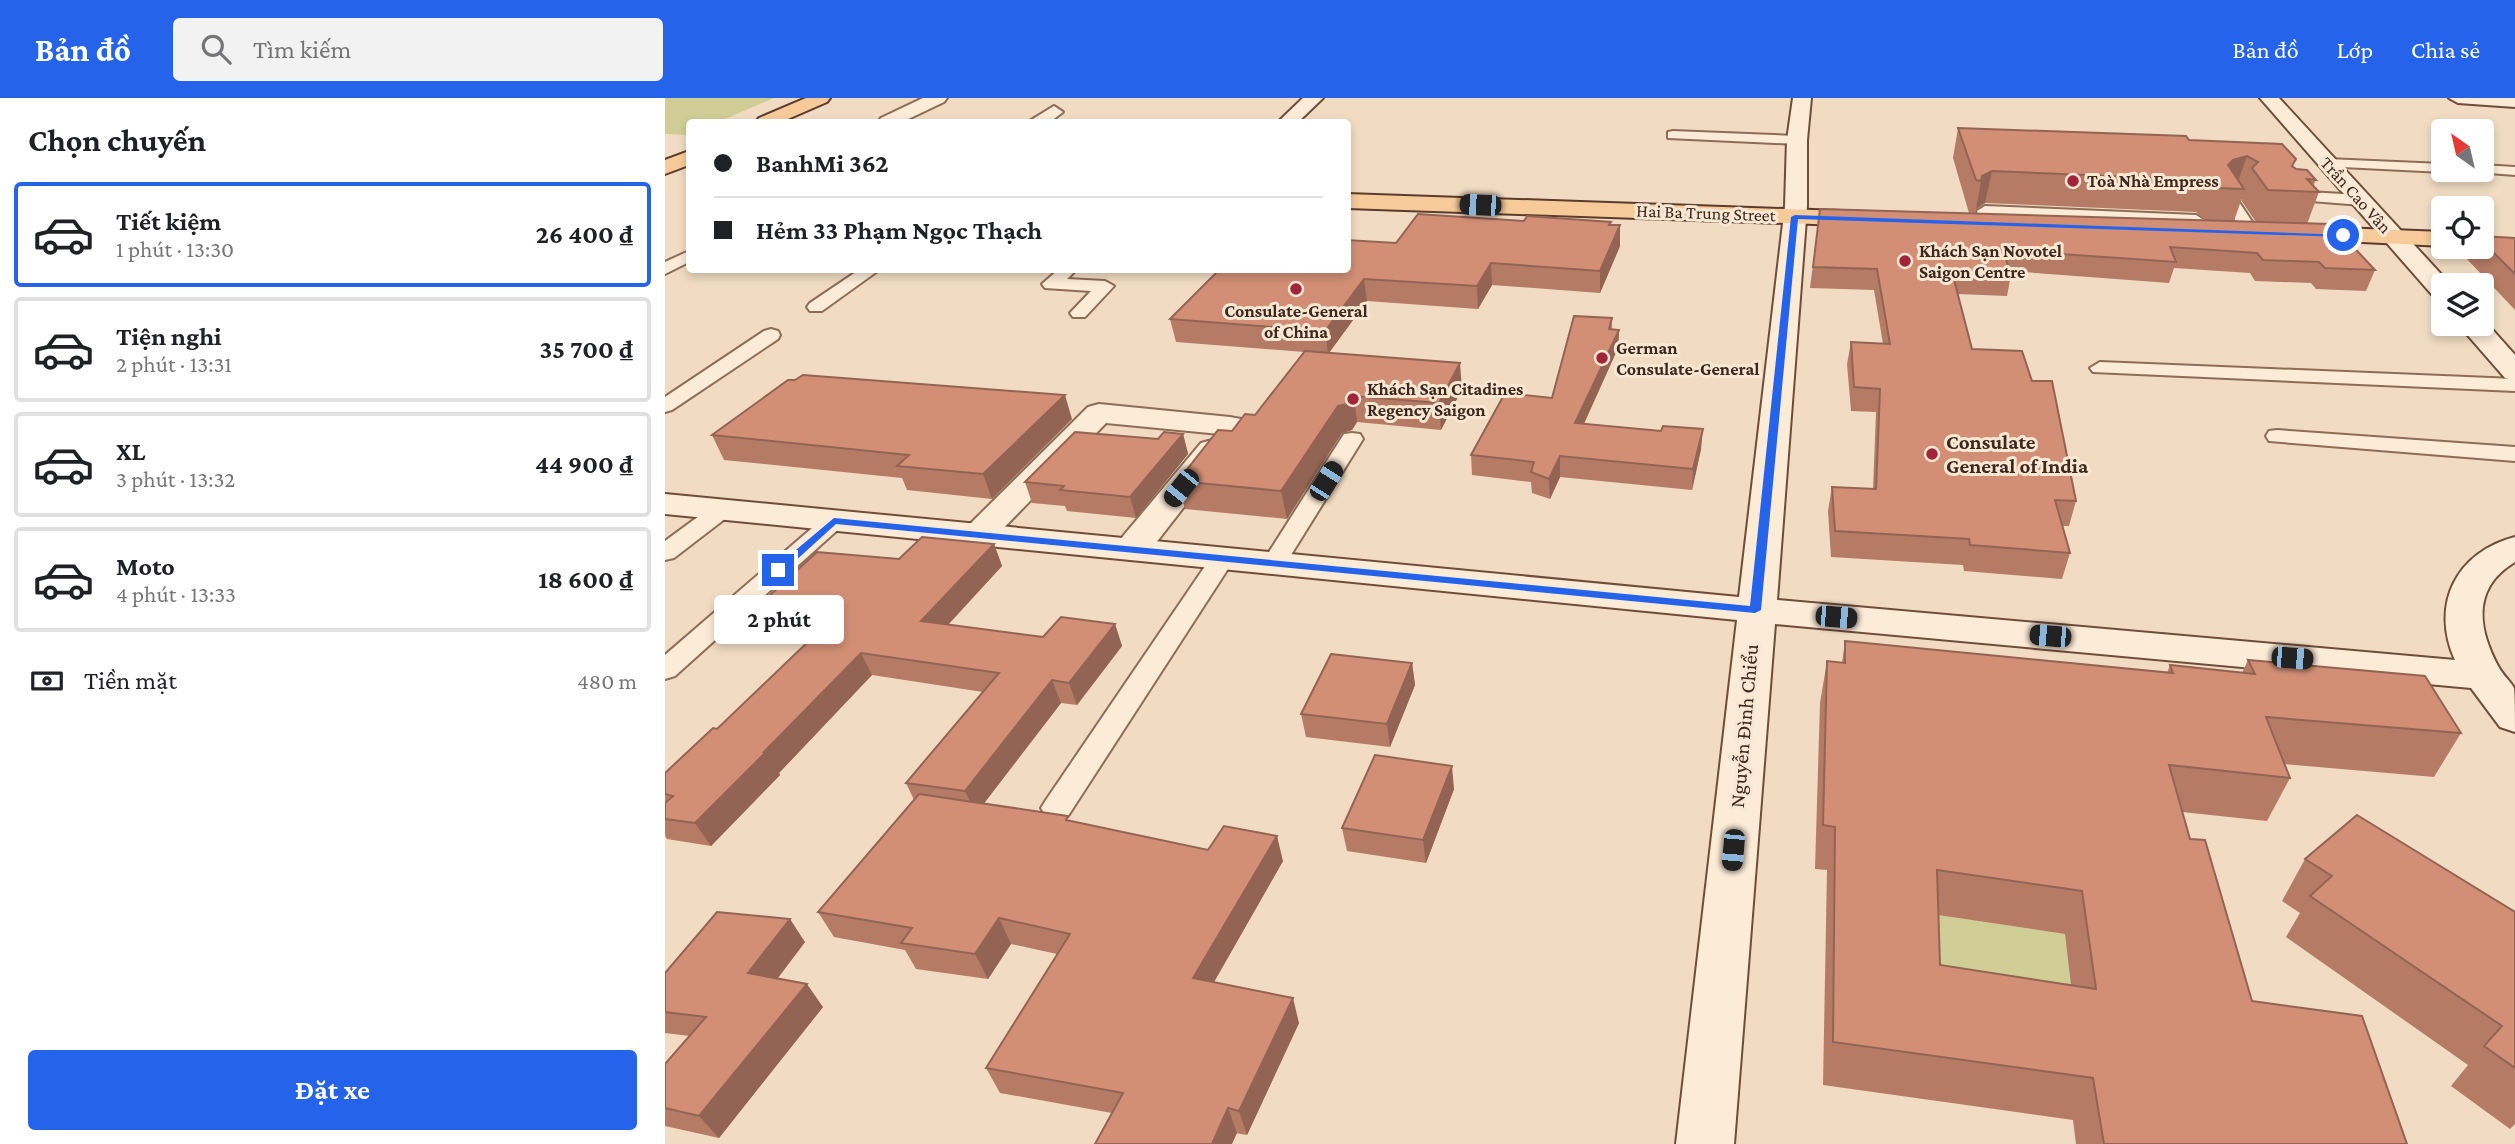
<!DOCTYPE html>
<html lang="vi">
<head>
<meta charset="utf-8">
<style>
  body { margin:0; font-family:"Crimson Pro",serif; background:#f2f2f2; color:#202124; height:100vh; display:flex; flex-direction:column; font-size:26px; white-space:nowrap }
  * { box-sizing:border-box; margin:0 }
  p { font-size:23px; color:#757577 }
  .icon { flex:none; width:38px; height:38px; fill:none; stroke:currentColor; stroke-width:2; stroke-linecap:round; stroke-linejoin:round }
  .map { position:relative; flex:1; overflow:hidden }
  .details { display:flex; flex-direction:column; background:#fff; width:665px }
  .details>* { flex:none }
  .hud { position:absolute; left:21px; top:21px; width:665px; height:154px; border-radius:7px; box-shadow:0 4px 10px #0003; display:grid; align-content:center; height:154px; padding:0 28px; background:#fff }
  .needle { width:46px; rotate:326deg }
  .buttons { position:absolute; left:1766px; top:21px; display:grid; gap:14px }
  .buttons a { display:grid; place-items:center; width:63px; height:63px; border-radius:7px; background:#fff; box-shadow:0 4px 10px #0003; font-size:35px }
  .end { position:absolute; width:32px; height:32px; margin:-16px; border:9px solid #2563eb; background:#fff; box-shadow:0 0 0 4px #fff }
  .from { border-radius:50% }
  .bubble { position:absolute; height:49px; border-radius:7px; background:#fff; box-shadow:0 4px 10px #0003; font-size:23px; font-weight:700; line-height:49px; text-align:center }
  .car { position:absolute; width:21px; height:42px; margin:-21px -10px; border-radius:9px; box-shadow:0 0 5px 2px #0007; background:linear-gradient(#222 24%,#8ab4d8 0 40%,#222 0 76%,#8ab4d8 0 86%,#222 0) }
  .hud b { display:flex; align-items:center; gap:24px; height:66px; font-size:26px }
  .hud b+b { border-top:2px solid #e0e0e0 }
  .hud i { width:18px; height:18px; background:#202124 }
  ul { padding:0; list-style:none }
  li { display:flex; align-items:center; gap:21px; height:105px; margin:0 14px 10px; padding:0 14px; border:4px solid #e0e0e0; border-radius:7px }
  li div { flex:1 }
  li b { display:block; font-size:26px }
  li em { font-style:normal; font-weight:700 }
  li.current { border-color:#2563eb }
  li>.icon { width:63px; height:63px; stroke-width:1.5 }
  h2 { padding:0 28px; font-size:32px; line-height:84px }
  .pay { display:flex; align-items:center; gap:18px; height:77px; padding:0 28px; font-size:26px }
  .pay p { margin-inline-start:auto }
  .button { display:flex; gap:14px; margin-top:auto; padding:14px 28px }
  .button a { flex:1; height:80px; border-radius:7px; background:#2563eb; color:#fff; font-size:28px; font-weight:700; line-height:80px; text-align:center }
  header { display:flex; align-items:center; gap:42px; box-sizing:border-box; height:98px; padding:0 35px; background:#2563eb; color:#fff }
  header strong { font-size:33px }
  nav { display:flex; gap:38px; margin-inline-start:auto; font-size:24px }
  .search { width:490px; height:63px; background:#f2f2f2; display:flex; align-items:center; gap:18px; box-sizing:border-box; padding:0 24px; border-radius:7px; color:#757577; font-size:26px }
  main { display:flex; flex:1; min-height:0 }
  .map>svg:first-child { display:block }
</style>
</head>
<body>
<header>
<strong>Bản đồ</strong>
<div class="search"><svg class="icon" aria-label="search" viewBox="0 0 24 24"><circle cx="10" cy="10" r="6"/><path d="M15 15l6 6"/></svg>Tìm kiếm</div>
<nav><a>Bản đồ</a><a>Lớp</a><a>Chia sẻ</a></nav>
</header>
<main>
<section class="details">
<h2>Chọn chuyến</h2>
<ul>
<li class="current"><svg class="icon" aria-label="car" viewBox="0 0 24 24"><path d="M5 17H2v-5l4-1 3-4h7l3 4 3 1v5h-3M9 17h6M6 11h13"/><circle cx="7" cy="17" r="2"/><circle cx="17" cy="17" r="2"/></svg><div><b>Tiết kiệm</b><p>1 phút · 13:30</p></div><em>26 400 ₫</em></li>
<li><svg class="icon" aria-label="car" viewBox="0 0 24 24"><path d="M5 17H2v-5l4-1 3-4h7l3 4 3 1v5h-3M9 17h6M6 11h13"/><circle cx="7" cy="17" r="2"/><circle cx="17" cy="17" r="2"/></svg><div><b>Tiện nghi</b><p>2 phút · 13:31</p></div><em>35 700 ₫</em></li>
<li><svg class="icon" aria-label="car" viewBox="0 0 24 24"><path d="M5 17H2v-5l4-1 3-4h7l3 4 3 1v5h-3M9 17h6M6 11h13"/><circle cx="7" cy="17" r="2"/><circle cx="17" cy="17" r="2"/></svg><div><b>XL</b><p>3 phút · 13:32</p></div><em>44 900 ₫</em></li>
<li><svg class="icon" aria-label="car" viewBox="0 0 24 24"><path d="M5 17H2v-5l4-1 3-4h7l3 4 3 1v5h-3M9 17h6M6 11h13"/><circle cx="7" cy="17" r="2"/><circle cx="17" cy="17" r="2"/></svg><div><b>Moto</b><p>4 phút · 13:33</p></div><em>18 600 ₫</em></li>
</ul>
<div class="pay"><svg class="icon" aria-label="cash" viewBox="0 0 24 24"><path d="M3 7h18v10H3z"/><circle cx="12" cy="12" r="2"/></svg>Tiền mặt<p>480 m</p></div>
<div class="button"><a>Đặt xe</a></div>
</section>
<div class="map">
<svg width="1850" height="1046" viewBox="0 0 1850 1046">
  <rect width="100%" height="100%" fill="#f1dcc3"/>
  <!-- green -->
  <g fill="#d0ce96">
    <path d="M 0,0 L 109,0 L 53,24 L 24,24 L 24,37 L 0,36 Z"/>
    <path d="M 1260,815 L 1400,836 L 1412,934 L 1262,910 Z"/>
  </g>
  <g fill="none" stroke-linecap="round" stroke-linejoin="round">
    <defs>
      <g id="lane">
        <path d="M 1008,33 L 1132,38 L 1139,42 L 1132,46 L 1003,40 L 1003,34 Z"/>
        <path d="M 1662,61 L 1778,66 L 1778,72 L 1784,72 L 1778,74 L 1657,68 L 1655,65 Z"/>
        <path d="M 1816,67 L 1850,69 L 1850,77 L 1811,74 L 1809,72 L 1816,72 Z"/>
        <path d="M 1572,92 L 1580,97 L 1572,101 L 1594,134 L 1592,137 L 1580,137 L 1555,99 L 1558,96 Z"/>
        <path d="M 1625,93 L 1696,97 L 1704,102 L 1696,107 L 1620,101 L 1617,98 L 1620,95 Z"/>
        <path d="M 1320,108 L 1531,117 L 1539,122 L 1531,127 L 1329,118 L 1331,125 L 1323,130 L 1315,125 L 1312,113 Z"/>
        <path d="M 24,153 L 24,164 L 0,176 L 0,164 Z"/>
        <path d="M 194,172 L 214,172 L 157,213 L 145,213 L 142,209 L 145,205 Z"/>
        <path d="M 393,172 L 411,172 L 402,181 L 440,183 L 449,188 L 420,219 L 408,219 L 405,215 L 426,193 L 380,190 L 377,186 Z"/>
        <path d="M 106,231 L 113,233 L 115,237 L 113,241 L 7,312 L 0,314 L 0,299 L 99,233 Z"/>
        <path d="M 1435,264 L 1850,281 L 1850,293 L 1428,274 L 1425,270 Z"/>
        <path d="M 1612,332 L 1850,349 L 1850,363 L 1604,343 L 1601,338 L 1604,333 Z"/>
        <path d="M 687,335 L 695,336 L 698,341 L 621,465 L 618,470 L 609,472 L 600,470 L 597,465 L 679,336 Z"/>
        <path d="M 57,405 L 65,407 L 69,412 L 65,417 L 9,460 L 0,462 L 0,443 L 49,407 Z"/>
        <path d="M 169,416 L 177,418 L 181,423 L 177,428 L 10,578 L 0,581 L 0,557 L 161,418 Z"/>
        <path d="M 558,453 L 567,455 L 570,460 L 403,718 L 392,722 L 381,718 L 376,710 L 381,702 L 549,455 Z"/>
      </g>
      <g id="street">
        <path d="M 258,0 L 282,0 L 279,4 L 237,24 L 213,24 L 216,20 Z"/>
        <path d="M 389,8 L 398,14 L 385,24 L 363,24 Z"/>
        <path d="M 434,306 L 565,319 L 576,321 L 580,328 L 576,335 L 565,337 L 441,325 L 325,444 L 313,448 L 301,444 L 295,437 L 301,430 L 423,309 Z"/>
        <path d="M 547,342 L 558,345 L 563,352 L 480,459 L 467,462 L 454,459 L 449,451 L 454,443 L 536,345 Z"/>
      </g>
      <g id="secondary">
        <path d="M 638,0 L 658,0 L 633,24 L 613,24 Z"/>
        <path d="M 1128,0 L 1146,0 L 1142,42 L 1142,108 L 1112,502 L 1790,562 C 1765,507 1791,454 1850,439 L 1850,464 C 1808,489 1812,529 1833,568 C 1837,576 1845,583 1849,590 C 1850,601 1850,622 1850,634 L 1835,629 L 1806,590 L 1110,526 L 1069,1046 L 1011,1046 L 1072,522 L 0,416 L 0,396 L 1074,499 L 1120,108 L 1122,42 Z"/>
        <path d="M 1595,0 L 1614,0 L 1786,187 L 1778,187 L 1778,202 L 1769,199 Z"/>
        <path d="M 1784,0 L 1850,0 L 1850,9 L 1793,5 Z"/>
        <path d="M 1817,220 L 1850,257 L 1850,283 L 1840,280 L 1793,226 L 1816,226 Z"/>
      </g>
      <g id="primary">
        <path d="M 141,0 L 165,0 L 162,4 L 116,24 L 91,24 L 94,20 Z"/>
        <path d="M 24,53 L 24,67 L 0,76 L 0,62 Z"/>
        <path d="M 682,96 L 1205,114 L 1213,116 L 1216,121 L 1213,126 L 1205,128 L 682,110 Z"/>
        <path d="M 1626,128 L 1778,134 L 1778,148 L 1618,140 L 1614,135 L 1618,130 Z"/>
      </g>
    </defs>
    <!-- lane casing -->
    <use href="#lane" stroke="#8d6c58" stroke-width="4"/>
    <!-- street casing -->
    <use href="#street" stroke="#8d6c58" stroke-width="4"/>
    <!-- secondary casing -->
    <use href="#secondary" stroke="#6f4d3b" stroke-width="4"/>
    <!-- primary casing -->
    <use href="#primary" stroke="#5b3b2d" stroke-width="4"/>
    <!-- lane -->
    <use href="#lane" fill="#fbebd7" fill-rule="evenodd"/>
    <!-- street -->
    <use href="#street" fill="#fbebd7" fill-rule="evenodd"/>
    <!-- secondary -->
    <use href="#secondary" fill="#fbebd7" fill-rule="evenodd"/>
    <!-- primary -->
    <use href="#primary" fill="#f7cb99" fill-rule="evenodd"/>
  </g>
  <!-- wall -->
  <g fill="#b57b65" fill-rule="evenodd">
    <path d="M 1293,30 L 1524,42 L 1628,69 L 1651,82 L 1648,88 L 1654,94 L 1642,126 L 1710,172 L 1701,193 L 1651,191 L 1646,185 L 1590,183 L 1585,175 L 1509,170 L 1504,185 L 1345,173 L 1346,177 L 1342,198 L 1292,196 L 1307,251 L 1367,283 L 1411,403 L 1404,428 L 1397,428 L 1405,455 L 1397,481 L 1299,473 L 1298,467 L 1166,459 L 1163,413 L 1167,389 L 1208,391 L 1211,314 L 1186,313 L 1182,266 L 1186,244 L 1218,246 L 1209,192 L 1145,190 L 1155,111 L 1541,123 L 1531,114 L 1320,105 L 1311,111 L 1310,115 L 1304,115 L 1288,60 ZM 1579,94 L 1576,102 L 1591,124 L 1569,123 Z"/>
    <path d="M 859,123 L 955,127 L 955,148 L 935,195 L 827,187 L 813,211 L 702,203 L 664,255 L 797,291 L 776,332 L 692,324 L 687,332 L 677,335 L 622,421 L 520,411 L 513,383 L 567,333 L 590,317 L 639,254 L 511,244 L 505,221 L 731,145 Z"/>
    <path d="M 1816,138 L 1850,140 L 1850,212 L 1801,160 L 1807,149 L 1816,149 Z"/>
    <path d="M 947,220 L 947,231 L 954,232 L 953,250 L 919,326 L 1036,351 L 1027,392 L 895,379 L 885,401 L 867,395 L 866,384 L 807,377 L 806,357 L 887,300 Z"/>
    <path d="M 407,321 L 327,401 L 242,392 L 237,380 L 59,362 L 47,337 Z"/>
    <path d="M 518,336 L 523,356 L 471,420 L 402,413 L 400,408 L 367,405 L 360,384 L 493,341 Z"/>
    <path d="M 329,446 L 337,468 L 283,527 L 378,539 L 450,526 L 457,548 L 412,607 L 396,605 L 318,706 L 543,752 L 618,763 L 549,884 L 634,925 L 582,1037 L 447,1015 L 335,995 L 321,970 L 392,856 L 346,846 L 323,881 L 251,871 L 240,852 L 169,839 L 153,814 L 249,702 L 241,685 L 318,594 L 207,577 L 114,675 L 115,677 L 46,748 L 2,741 L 0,738 L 0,675 L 52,631 L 152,535 L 105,530 L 93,508 L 234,461 Z"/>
    <path d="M 1180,543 L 1502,575 L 1505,567 L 1577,575 L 1583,562 L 1796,635 L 1769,679 L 1619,666 L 1625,680 L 1602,723 L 1517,714 L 1525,741 L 1587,903 L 1742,1046 L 1411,1046 L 1408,1022 L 1158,987 L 1162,772 L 1150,771 L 1155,605 L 1162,563 L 1177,565 ZM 1273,817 L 1400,836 L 1406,887 L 1275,867 Z"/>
    <path d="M 747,565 L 750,587 L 725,649 L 641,639 L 636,616 Z"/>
    <path d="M 789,691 L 761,765 L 682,753 L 677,730 Z"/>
    <path d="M 1640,761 L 1850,814 L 1850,1026 L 1845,1031 L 1786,988 L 1803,967 L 1621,839 L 1635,815 L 1617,803 Z"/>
    <path d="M 140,844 L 113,880 L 158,909 L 54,1040 L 0,1028 L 0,966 L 25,938 L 0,935 L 0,875 Z"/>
  </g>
  <!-- shaded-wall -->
  <g fill="#936453">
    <path d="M 1582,58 L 1571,89 L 1563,67 L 1568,62 Z"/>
    <path d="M 1327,73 L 1320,105 L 1311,111 L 1317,78 Z"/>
    <path d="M 955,127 L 955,148 L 935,195 L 935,173 Z"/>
    <path d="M 826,165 L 827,187 L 813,211 L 812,188 Z"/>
    <path d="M 699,181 L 702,203 L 663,256 L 660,233 Z"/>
    <path d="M 954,232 L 953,250 L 910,345 L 910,325 Z"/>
    <path d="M 795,265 L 797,291 L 776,332 L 774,305 Z"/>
    <path d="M 400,297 L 407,321 L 327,401 L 318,376 Z"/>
    <path d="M 689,298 L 692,324 L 687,332 L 677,335 L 622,421 L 616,393 L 673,308 Z"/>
    <path d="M 1038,331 L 1036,351 L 1027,392 L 1028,371 Z"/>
    <path d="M 518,336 L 523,356 L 471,420 L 465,399 Z"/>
    <path d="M 895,358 L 895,379 L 885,401 L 884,381 Z"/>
    <path d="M 329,446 L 337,468 L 266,545 L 256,523 Z"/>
    <path d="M 450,526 L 457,548 L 412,607 L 404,585 Z"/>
    <path d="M 196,555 L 207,577 L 114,675 L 115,677 L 46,748 L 30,725 Z"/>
    <path d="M 747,565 L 750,587 L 725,649 L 722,626 Z"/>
    <path d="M 387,582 L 396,605 L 311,716 L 300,693 Z"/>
    <path d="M 787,668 L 789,691 L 761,765 L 758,742 Z"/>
    <path d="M 612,738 L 618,763 L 537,905 L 528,880 Z"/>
    <path d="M 334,820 L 346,846 L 323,881 L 310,856 Z"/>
    <path d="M 125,821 L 140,844 L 99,898 L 83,875 Z"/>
    <path d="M 142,886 L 158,909 L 54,1040 L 34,1018 Z"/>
    <path d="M 628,900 L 634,925 L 582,1037 L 574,1013 Z"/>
    <path d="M 563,1010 L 572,1035 L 567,1046 L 547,1046 Z"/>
  </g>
  <!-- building -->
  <g fill="#d28f76" stroke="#936453" stroke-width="2" fill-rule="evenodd">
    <path d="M 1293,30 L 1521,38 L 1524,42 L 1617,46 L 1631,61 L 1627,68 L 1631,71 L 1642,72 L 1651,82 L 1642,81 L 1654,94 L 1603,92 L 1587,70 L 1593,64 L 1582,58 L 1568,62 L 1563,67 L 1579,91 L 1552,90 L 1541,82 L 1327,73 L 1317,78 L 1316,83 L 1311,82 Z"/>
    <path d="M 1155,111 L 1667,126 L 1710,172 L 1660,170 L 1654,164 L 1598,162 L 1592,155 L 1505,149 L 1511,164 L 1338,152 L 1346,177 L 1287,174 L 1307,251 L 1357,253 L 1367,283 L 1387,283 L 1411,403 L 1390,402 L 1405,455 L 1305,447 L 1304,441 L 1170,433 L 1167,389 L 1211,391 L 1215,291 L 1189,289 L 1186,244 L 1225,246 L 1212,171 L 1148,169 Z"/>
    <path d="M 753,116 L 859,123 L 862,118 L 946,124 L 944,127 L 955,127 L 935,173 L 826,165 L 812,188 L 699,181 L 660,233 L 505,221 L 554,172 L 682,172 L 682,142 L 731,145 Z"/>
    <path d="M 1816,138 L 1850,140 L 1850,176 L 1816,142 Z"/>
    <path d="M 909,218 L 947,220 L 944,231 L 954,232 L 910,325 L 996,333 L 998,328 L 1038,331 L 1028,371 L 895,358 L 884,381 L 866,374 L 869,364 L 806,357 L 840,295 L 887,300 Z"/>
    <path d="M 640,253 L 795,265 L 774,305 L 689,298 L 683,306 L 673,308 L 616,393 L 513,383 L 553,332 L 567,333 L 580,316 L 590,317 Z"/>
    <path d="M 138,277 L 400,297 L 318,376 L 232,368 L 244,357 L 47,337 L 123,282 L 130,282 Z"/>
    <path d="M 410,334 L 493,341 L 499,334 L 518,336 L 465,399 L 395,392 L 399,388 L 360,384 Z"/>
    <path d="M 257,439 L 329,446 L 256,523 L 378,539 L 396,519 L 450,526 L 404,585 L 387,582 L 300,693 L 241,685 L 334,575 L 196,555 L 99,654 L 101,654 L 30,725 L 0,721 L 0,705 L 8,698 L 0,696 L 0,675 L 48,630 L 52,631 L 172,516 L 93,508 L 152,454 L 234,461 Z"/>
    <path d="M 1180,543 L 1508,575 L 1505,567 L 1590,576 L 1583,562 L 1760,578 L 1796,635 L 1601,619 L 1625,680 L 1504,667 L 1525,741 L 1540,742 L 1587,903 L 1697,918 L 1742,1046 L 1439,1046 L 1428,980 L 1168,944 L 1170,729 L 1158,727 L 1162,563 L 1180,565 ZM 1272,772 L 1417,793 L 1431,891 L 1275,867 Z"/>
    <path d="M 666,556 L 747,565 L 722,626 L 636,616 Z"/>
    <path d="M 710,657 L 787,668 L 758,742 L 677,730 Z"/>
    <path d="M 254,696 L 403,718 L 401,722 L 543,752 L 559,728 L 612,738 L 528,880 L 628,900 L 574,1013 L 563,1010 L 547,1046 L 430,1046 L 458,995 L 321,970 L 405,836 L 334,820 L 310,856 L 236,845 L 247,830 L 153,814 Z"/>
    <path d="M 1692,717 L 1850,814 L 1850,970 L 1819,948 L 1837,928 L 1645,798 L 1667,778 L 1640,761 Z"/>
    <path d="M 52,814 L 125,821 L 83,875 L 142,886 L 34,1018 L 0,1010 L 0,966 L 41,919 L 0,914 L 0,875 Z"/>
  </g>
  <!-- route -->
  <path fill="#2563eb" d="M 1130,117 L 1682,137 L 1678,139 L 1133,121 L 1096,512 L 1090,515 L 171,426 L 117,475 L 107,472 L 169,420 L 1085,508 L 1126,119 Z"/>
  <!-- markers -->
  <g fill="#a12438" stroke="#f8e8d3" stroke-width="2.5">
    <circle cx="1408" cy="83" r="7"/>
    <circle cx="1240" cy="163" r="7"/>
    <circle cx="631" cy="191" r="7"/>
    <circle cx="937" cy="260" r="7"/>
    <circle cx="688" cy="301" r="7"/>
    <circle cx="1267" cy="356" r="7"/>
  </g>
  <g text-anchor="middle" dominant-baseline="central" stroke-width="6" stroke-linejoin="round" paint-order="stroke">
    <!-- far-poi labels -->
    <g font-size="18" font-weight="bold" fill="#3c281d" stroke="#f8e8d3" text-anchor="start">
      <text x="1422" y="83">Toà Nhà Empress</text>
      <text x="1254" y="153">Khách Sạn Novotel<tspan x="1254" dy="21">Saigon Centre</tspan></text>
      <text x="631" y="213" text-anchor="middle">Consulate-General<tspan x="631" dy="21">of China</tspan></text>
      <text x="951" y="250">German<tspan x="951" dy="21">Consulate-General</tspan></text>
      <text x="702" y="291">Khách Sạn Citadines<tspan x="702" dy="21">Regency Saigon</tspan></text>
    </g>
    <!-- far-street labels -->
    <g font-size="18" fill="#3c281d" stroke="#f8e8d3">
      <text transform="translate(1691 97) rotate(48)">Trần Cao Vân</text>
      <text transform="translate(1041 115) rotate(2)">Hai Ba Trung Street</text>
    </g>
    <!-- poi labels -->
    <g font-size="21" font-weight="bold" fill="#3c281d" stroke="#f8e8d3" text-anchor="start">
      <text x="1281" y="344">Consulate<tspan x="1281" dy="24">General of India</tspan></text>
    </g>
    <!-- street labels -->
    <g font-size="21" fill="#3c281d" stroke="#f8e8d3">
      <text transform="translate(1079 628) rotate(-85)">Nguyễn Đình Chiểu</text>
    </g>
  </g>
</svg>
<div class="buttons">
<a><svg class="needle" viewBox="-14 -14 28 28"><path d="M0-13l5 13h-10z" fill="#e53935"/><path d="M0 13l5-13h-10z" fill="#757577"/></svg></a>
<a><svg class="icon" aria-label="locate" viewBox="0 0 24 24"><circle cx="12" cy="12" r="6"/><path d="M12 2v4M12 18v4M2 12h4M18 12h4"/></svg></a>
<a><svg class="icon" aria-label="layers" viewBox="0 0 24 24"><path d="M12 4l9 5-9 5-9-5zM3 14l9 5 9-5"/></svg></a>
</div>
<i class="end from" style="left:1678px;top:137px"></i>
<i class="end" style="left:113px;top:472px"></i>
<div class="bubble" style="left:49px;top:497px;width:130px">2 phút</div>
<i class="car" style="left:815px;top:107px;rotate:272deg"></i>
<i class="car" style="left:661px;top:383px;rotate:32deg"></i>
<i class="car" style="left:516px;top:390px;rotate:219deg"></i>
<i class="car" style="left:1171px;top:519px;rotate:95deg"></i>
<i class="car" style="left:1385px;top:538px;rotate:275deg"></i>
<i class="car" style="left:1627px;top:560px;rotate:95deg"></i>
<i class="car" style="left:1068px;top:752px;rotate:185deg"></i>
<div class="hud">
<b><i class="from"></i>BanhMi 362</b>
<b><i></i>Hẻm 33 Phạm Ngọc Thạch</b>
</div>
</div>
</main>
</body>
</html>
